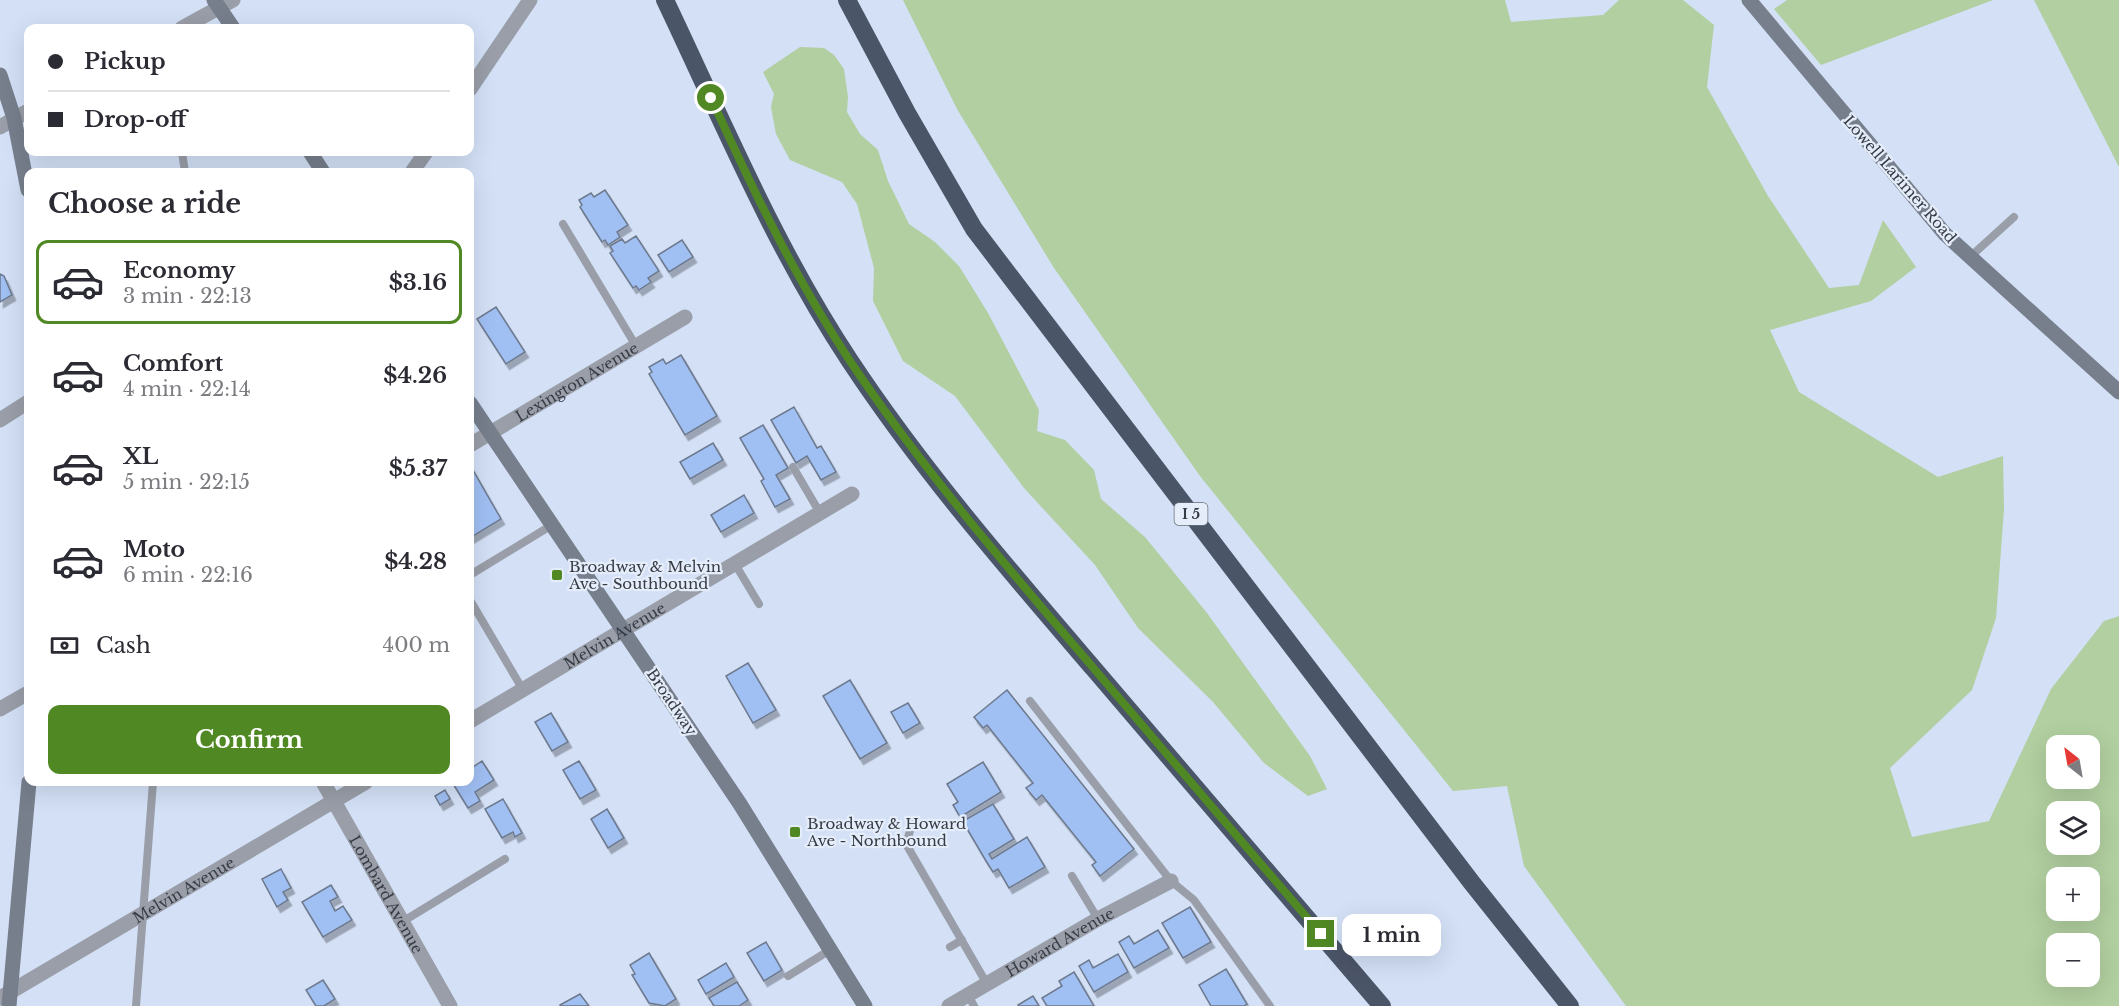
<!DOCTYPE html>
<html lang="en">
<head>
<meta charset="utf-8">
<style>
  body { margin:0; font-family:"Libre Baskerville",serif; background:#f7f7f7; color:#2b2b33; height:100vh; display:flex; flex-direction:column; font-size:22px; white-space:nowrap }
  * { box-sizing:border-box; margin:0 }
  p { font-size:20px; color:#7c7c81 }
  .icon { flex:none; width:33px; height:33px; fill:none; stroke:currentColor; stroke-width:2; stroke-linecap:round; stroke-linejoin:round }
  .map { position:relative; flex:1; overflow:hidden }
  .side { position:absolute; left:24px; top:168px; width:450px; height:618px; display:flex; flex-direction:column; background:#fff; border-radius:12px; box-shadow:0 6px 24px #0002 }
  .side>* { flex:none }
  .banner { position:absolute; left:24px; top:24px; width:450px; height:132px; border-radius:12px; box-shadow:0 6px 24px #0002; display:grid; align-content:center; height:132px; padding:0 24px; background:#fff }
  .needle { width:39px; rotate:329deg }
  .controls { position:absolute; left:2046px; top:735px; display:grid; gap:12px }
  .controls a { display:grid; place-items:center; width:54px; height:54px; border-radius:12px; background:#fff; box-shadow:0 6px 24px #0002; font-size:30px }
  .end { position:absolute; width:27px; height:27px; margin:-14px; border:8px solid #508824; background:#fff; box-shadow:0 0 0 3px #fff }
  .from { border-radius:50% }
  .bubble { position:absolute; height:42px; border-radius:12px; background:#fff; box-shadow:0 6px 24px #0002; font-size:20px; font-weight:700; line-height:42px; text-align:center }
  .banner b { display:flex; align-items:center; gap:21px; height:57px; font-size:22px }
  .banner b+b { border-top:2px solid #e1e1e2 }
  .banner i { width:15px; height:15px; background:#2b2b33 }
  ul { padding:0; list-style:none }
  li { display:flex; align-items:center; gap:18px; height:84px; margin:0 12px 9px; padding:0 12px; border:3px solid transparent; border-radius:12px }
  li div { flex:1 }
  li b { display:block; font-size:22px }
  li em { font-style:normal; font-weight:700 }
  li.on { border-color:#508824 }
  li>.icon { width:54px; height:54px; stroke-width:1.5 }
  h2 { padding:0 24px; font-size:27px; line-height:72px }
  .pay { display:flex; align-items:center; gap:15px; height:66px; padding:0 24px; font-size:22px }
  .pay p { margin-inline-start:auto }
  .cta { display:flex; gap:12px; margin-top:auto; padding:12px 24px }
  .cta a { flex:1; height:69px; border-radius:12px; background:#508824; color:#fff; font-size:24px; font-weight:700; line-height:69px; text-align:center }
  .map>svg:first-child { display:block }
  .green { fill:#b1cfa0; fill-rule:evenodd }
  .building { fill:#a0bff3; stroke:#6d798d; stroke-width:1.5; filter:url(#shadow) }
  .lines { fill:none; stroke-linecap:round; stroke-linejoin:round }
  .lane { stroke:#999ea8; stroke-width:8 }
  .street { stroke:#999ea8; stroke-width:15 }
  .secondary { stroke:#777f8d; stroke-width:15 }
  .highway { stroke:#4b5568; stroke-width:18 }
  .route { stroke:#508824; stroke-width:8 }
  .poi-dot { fill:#508824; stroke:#e5edfb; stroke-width:2 }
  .labels { text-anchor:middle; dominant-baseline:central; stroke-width:4.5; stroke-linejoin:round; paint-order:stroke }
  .shield { fill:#e5edfb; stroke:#6a707b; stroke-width:1.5 }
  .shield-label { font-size:14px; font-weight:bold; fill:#363b44 }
  .street-label { font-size:15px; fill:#363b44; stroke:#e5edfb }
  .poi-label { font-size:15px; fill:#363b44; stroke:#e5edfb; text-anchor:start }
</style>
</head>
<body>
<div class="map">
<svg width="2119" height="1006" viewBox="0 0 2119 1006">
  <defs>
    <filter id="shadow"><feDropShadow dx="3.5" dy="5.5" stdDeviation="0" flood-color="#0004"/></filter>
  </defs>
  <rect width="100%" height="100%" fill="#d3e0f6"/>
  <!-- green -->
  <g class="green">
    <path d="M903 0H1505L1511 22 1603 15 1619 0H1683L1714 25 1707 87 1768 196 1829 288 1859 285 1883 220 1916 267 1871 301 1770 330 1799 392 1938 477 2003 456 2004 509 1996 618 1972 690 1890 768 1912 837 1989 821 2051 689 2104 621 2119 616V1006H1626L1524 866 1507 786 1453 791 1200 476 1054 268 957 109ZM2056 746H2090V778H2056ZM2056 812H2090V844H2056ZM2056 878H2090V910H2056ZM2056 944H2090V976H2056Z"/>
    <polygon points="1787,0 1993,0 1821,65 1774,9"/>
    <polygon points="2034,0 2119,0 2119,167"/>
    <polygon points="800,47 824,48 834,55 844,69 848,97 847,112 860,134 878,150 888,181 909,224 935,242 959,266 988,313 1039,410 1037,431 1065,440 1094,470 1101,499 1145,537 1207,613 1310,756 1327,789 1308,796 1264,763 1213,702 1138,628 1095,565 1024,488 955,396 903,361 873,301 874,268 857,204 842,182 790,160 776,134 771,107 774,94 763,72"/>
  </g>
  <!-- building -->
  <g class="building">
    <polygon points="605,190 628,225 617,232 620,237 608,245 605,240 602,242 580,207 582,205 579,200 591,193 594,197"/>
    <polygon points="636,236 659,271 648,278 651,282 639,290 636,286 633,288 610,253 613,251 610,246 622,239 625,243"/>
    <polygon points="682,240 693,257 669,272 658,255"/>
    <polygon points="0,274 4,276 12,295 0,302"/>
    <polygon points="496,307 525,352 506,364 477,319"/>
    <polygon points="681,355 717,416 685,435 649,374 652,372 649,367 663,359 666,364"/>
    <polygon points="794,407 817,448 821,446 836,472 821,480 807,456 796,463 771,420"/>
    <polygon points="763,425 788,468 776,475 790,499 775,507 761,481 764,479 740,438"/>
    <polygon points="713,443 723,460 690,479 680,462"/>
    <polygon points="470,465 501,519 470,538"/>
    <polygon points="744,495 754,513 721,532 711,515"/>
    <polygon points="748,663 776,710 753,723 726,676"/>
    <polygon points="850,680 887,743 860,759 823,696"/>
    <polygon points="1007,690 1134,849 1100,876 1092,865 1096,862 1042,795 1036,800 1026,788 1033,783 987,725 983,728 974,717"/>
    <polygon points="908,703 920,723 903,733 891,712"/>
    <polygon points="551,713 568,742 552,751 535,722"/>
    <polygon points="482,761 494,780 475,792 480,801 468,808 452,782 470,782 470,769"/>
    <polygon points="579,761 596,790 580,799 563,770"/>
    <polygon points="983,762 1001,792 965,814 967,819 993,804 1014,839 989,854 992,859 1027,837 1045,867 1009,888 998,869 993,872 986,861 953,805 958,802 947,784"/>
    <polygon points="445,790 450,799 440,805 435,796"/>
    <polygon points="503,799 522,833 515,837 513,832 502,838 485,809"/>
    <polygon points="607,809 624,838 608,848 591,819"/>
    <polygon points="281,869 291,888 283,892 288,900 277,907 262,879"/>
    <polygon points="331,885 338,897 330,901 335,911 343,906 352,920 323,937 302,902"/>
    <polygon points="1190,907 1211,942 1183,958 1162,923"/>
    <polygon points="1158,930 1169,948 1134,968 1119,942 1129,936 1134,944"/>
    <polygon points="766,942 782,970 764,981 747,953"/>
    <polygon points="649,953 676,999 665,1006 649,1003 632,975 635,974 630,965"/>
    <polygon points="1118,954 1128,972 1094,992 1079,966 1089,960 1093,968"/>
    <polygon points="726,963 734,977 706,994 698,980"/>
    <polygon points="1226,969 1247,1004 1244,1006 1211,1006 1199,985"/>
    <polygon points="1074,972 1094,1006 1047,1006 1042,998 1062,986 1059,981"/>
    <polygon points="323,980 335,999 324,1006 316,1006 306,990"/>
    <polygon points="737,982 748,1000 739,1006 714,1006 709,998"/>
    <polygon points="580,994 589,1006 560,1006 560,1005"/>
    <polygon points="1033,996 1039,1006 1019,1006 1018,1005"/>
  </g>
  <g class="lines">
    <!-- lane -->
    <g class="lane">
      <polyline points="182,152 185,172"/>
      <polyline points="563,224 636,346"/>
      <polyline points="1970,257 2014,217"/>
      <polyline points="793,467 820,513"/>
      <polyline points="735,564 759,604"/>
      <polyline points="470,575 552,525"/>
      <polyline points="470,600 523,690"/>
      <polyline points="1030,701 1171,881 1194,900 1270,1006"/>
      <polyline points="913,821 906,844 987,984"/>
      <polyline points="1072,876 1098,919"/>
      <polyline points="402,922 505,859"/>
      <polyline points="950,947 962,940"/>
      <polyline points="788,976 830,950"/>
      <polyline points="968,995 974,1006"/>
      <polyline points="136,1006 153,782"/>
    </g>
    <!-- street -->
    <g class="street">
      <polyline points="182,28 233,0"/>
      <polyline points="470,89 530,0"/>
      <polyline points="0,127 28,111"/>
      <polyline points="412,172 426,152"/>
      <polyline points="0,420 28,402"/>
      <path id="s1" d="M470 445 685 317"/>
      <polyline points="0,709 28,693"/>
      <path id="s2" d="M470 721 852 494"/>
      <path id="s3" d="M323 782 450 1006"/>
      <path id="s4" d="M0 998 366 782"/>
      <path id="s5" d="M949 1006 1098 919 1171 881"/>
    </g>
    <!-- secondary -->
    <g class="secondary">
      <polyline points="214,0 233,28"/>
      <polyline points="1749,0 1945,234 2119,392"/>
      <polyline points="0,75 14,118 28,190"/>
      <polyline points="310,152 323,172"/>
      <polyline points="470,403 740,804 865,1006"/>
      <polyline points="9,1006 29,782"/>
    </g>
    <!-- highway -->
    <g class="highway">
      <path d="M665 0C723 122 775 248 850 361 922 470 1009 570 1094 669 1190 781 1286 894 1382 1006"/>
      <polyline points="847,0 907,113 974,229 1472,883 1570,1006"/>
    </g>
  </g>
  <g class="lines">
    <!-- route -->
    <path class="route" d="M711 98C752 188 795 278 850 361 921 467 1006 566 1090 664 1167 754 1243 844 1321 934"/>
  </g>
  <!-- markers -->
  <g class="poi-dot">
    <rect x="551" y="569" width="12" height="12" rx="3"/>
    <rect x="789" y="826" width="12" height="12" rx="3"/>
  </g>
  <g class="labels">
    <!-- shield labels -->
    <rect class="shield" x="1174.5" y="503" width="33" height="22" rx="4.5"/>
    <g class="shield-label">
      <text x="1191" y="514">I 5</text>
    </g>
    <!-- street labels -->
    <g class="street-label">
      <text transform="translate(1900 179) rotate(49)">Lowell Larimer Road</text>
      <text stroke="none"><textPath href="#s1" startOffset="124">Lexington Avenue</textPath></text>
      <text stroke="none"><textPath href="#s2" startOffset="168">Melvin Avenue</textPath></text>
      <text transform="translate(672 702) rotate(56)">Broadway</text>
      <text stroke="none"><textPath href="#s4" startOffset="213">Melvin Avenue</textPath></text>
      <text stroke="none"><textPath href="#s3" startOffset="129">Lombard Avenue</textPath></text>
      <text stroke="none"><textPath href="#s5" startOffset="128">Howard Avenue</textPath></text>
    </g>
    <!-- poi labels -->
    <g class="poi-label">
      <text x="569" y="566">Broadway &amp; Melvin<tspan x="569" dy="17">Ave - Southbound</tspan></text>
      <text x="807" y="823">Broadway &amp; Howard<tspan x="807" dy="17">Ave - Northbound</tspan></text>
    </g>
  </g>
</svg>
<div class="controls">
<a><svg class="needle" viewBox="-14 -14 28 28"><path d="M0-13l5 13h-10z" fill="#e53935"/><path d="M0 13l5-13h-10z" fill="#7c7c81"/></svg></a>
<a><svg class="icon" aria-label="layers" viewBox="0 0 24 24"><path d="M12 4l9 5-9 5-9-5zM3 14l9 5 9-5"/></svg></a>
<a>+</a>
<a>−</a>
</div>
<i class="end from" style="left:711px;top:98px"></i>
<i class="end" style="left:1321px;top:934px"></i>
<div class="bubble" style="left:1342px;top:914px;width:99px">1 min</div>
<div class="banner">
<b><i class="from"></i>Pickup</b>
<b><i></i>Drop-off</b>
</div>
<section class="side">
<h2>Choose a ride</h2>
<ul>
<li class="on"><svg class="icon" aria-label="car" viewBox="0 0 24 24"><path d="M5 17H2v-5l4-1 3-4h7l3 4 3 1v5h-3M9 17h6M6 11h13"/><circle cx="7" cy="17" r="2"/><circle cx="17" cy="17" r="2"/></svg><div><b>Economy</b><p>3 min · 22:13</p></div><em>$3.16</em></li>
<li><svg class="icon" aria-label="car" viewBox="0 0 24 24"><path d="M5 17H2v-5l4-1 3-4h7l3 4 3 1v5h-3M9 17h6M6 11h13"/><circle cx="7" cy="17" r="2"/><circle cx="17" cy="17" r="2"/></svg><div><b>Comfort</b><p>4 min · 22:14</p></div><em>$4.26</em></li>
<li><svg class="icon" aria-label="car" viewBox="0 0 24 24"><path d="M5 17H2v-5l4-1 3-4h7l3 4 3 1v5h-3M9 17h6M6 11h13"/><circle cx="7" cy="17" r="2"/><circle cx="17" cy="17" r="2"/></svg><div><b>XL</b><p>5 min · 22:15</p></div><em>$5.37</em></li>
<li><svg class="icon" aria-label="car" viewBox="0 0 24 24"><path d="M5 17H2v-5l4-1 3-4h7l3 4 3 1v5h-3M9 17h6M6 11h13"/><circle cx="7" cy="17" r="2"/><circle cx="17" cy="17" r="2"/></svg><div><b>Moto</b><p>6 min · 22:16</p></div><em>$4.28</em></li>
</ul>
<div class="pay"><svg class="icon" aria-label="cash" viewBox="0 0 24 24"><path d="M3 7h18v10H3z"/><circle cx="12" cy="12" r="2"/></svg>Cash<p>400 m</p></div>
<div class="cta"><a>Confirm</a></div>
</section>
</div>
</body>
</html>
